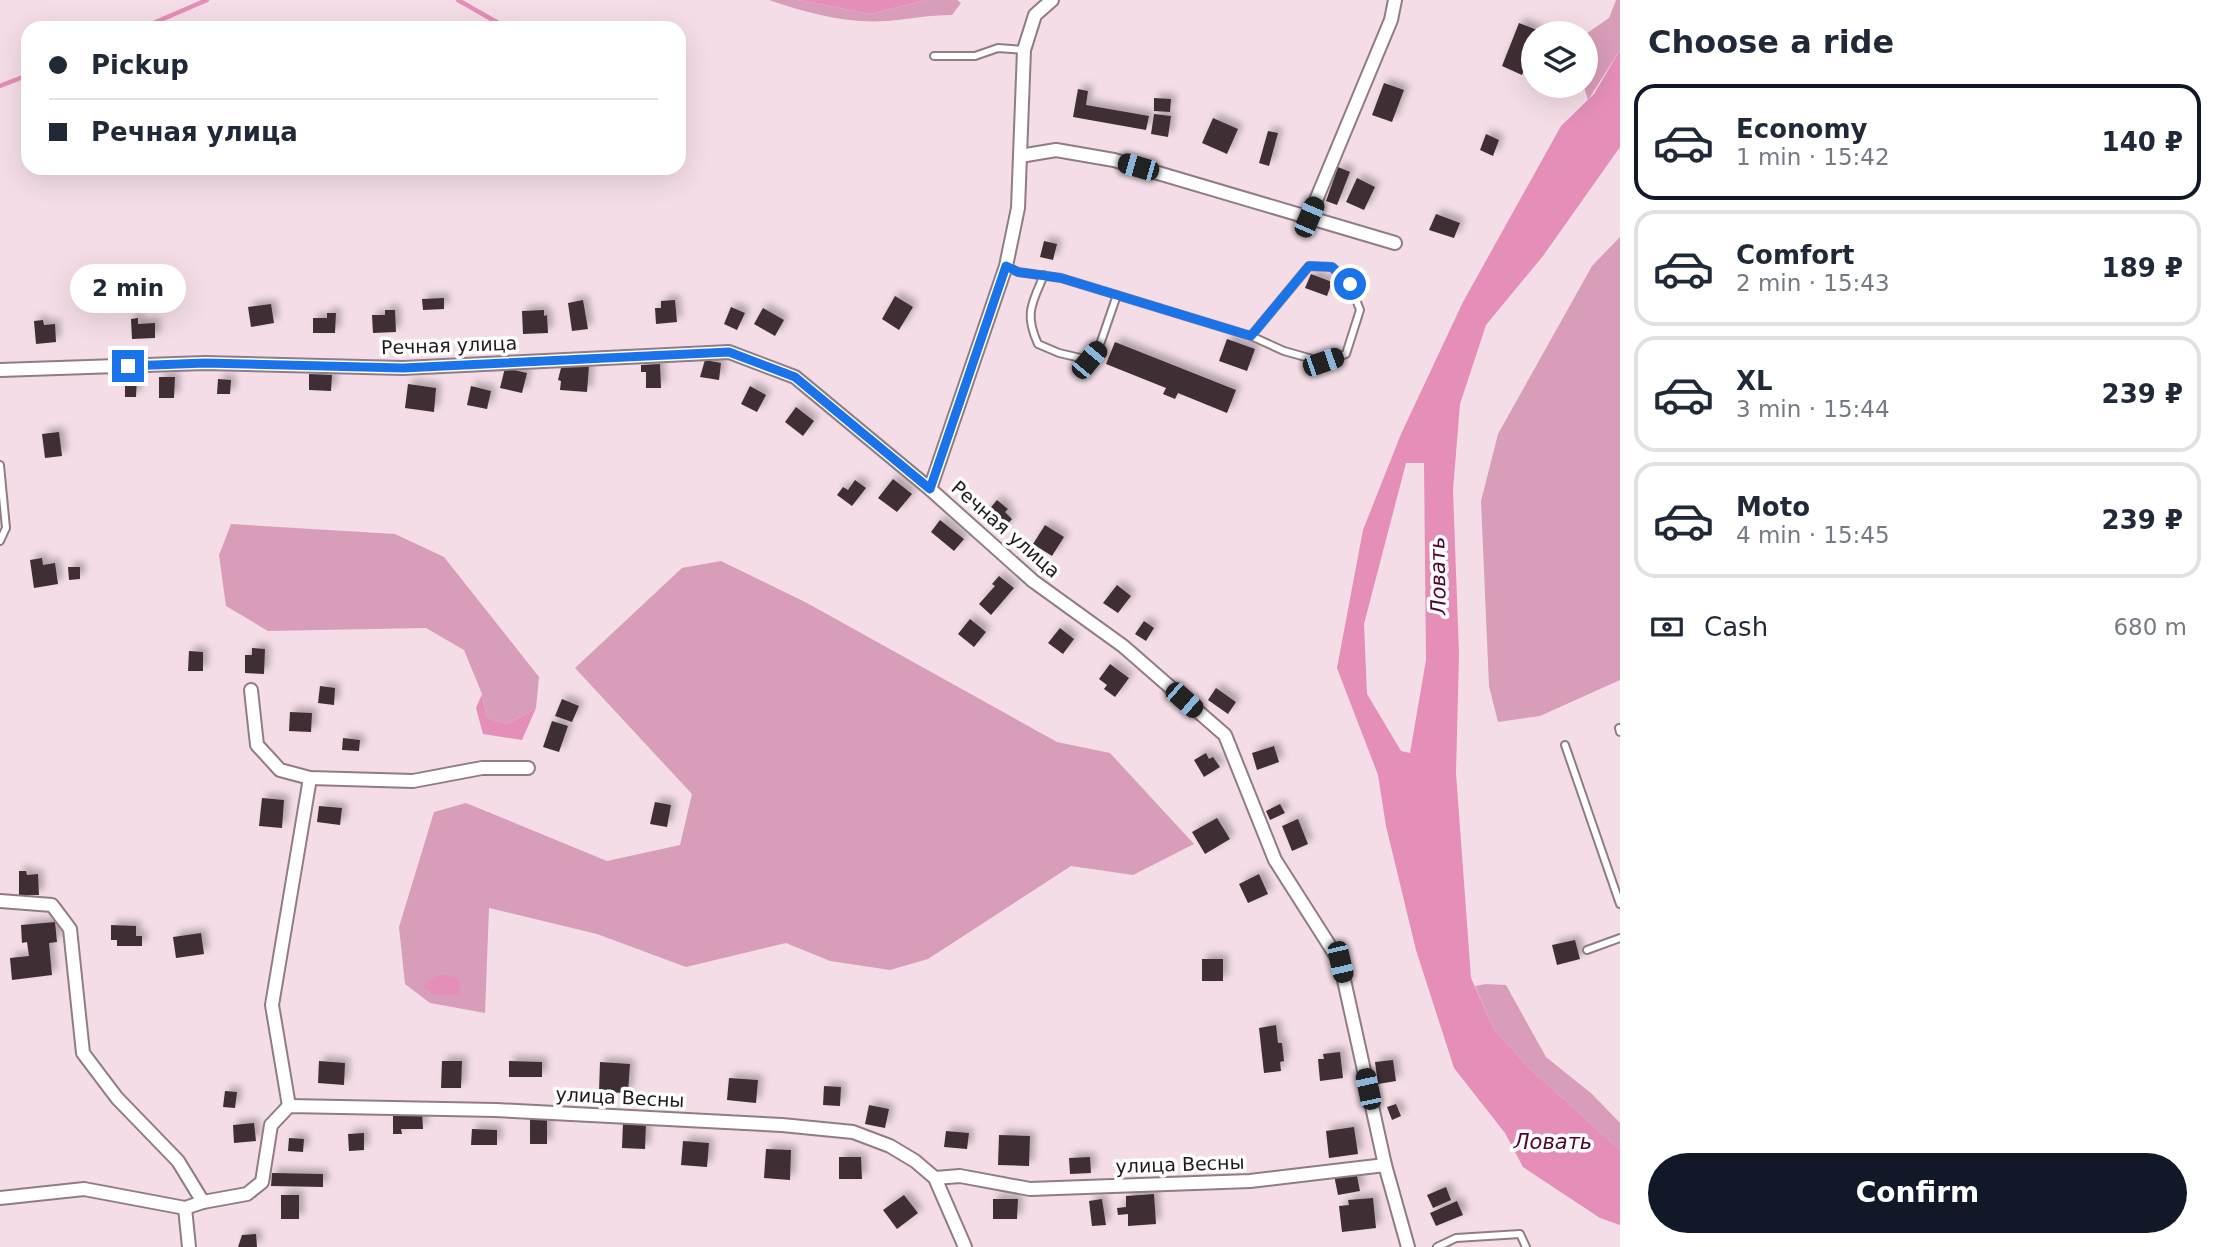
<!DOCTYPE html>
<html lang="en">
<head>
<meta charset="utf-8">
<style>
  body { margin:0; font-family:"DejaVu Sans",sans-serif; background:#f2f2f3; color:#1f2937; height:100vh; display:flex; flex-direction:column; font-size:26px; white-space:nowrap }
  * { box-sizing:border-box; margin:0 }
  p { font-size:23px; color:#747a83 }
  .icon { flex:none; width:38px; height:38px; fill:none; stroke:currentColor; stroke-width:2; stroke-linecap:round; stroke-linejoin:round }
  .map { position:relative; flex:1; overflow:hidden }
  .sheet { display:flex; flex-direction:column; background:#fff; width:595px }
  .sheet>* { flex:none }
  .top-card { position:absolute; left:21px; top:21px; width:665px; height:154px; border-radius:21px; box-shadow:0 7px 28px #0002; display:grid; align-content:center; height:154px; padding:0 28px; background:#fff }
  .buttons { position:absolute; left:1521px; top:21px; display:grid; gap:14px }
  .buttons a { display:grid; place-items:center; width:77px; height:77px; border-radius:50%; background:#fff; box-shadow:0 7px 28px #0002; font-size:35px }
  .end { position:absolute; width:32px; height:32px; margin:-16px; border:9px solid #1a73e8; background:#fff; box-shadow:0 0 0 4px #fff }
  .from { border-radius:50% }
  .bubble { position:absolute; height:49px; border-radius:24px; background:#fff; box-shadow:0 7px 28px #0002; font-size:23px; font-weight:700; line-height:49px; text-align:center }
  .car { position:absolute; width:21px; height:42px; margin:-21px -10px; border-radius:9px; box-shadow:0 0 5px 2px #0007; background:linear-gradient(#222 24%,#8ab4d8 0 40%,#222 0 76%,#8ab4d8 0 86%,#222 0) }
  .top-card b { display:flex; align-items:center; gap:24px; height:66px; font-size:26px }
  .top-card b+b { border-top:2px solid #e0e1e3 }
  .top-card i { width:18px; height:18px; background:#1f2937 }
  ul { padding:0; list-style:none }
  li { display:flex; align-items:center; gap:21px; height:116px; margin:0 14px 10px; padding:0 14px; border:4px solid #e0e1e3; border-radius:21px }
  li div { flex:1 }
  li b { display:block; font-size:26px }
  li em { font-style:normal; font-weight:700 }
  li.on { border-color:#111827 }
  li>.icon { width:63px; height:63px; stroke-width:1.5 }
  h2 { padding:0 28px; font-size:32px; line-height:84px }
  .pay { display:flex; align-items:center; gap:18px; height:77px; padding:0 28px; font-size:26px }
  .pay p { margin-inline-start:auto }
  .action { display:flex; gap:14px; margin-top:auto; padding:14px 28px }
  .action a { flex:1; height:80px; border-radius:42px; background:#111827; color:#fff; font-size:28px; font-weight:700; line-height:80px; text-align:center }
  main { display:flex; flex:1; min-height:0 }
  .map>svg:first-child { display:block }
  .green { fill:#d89db9 }
  .water { fill:#e48eb8; fill-rule:evenodd }
  .lines { fill:none; stroke-linecap:round; stroke-linejoin:round }
  .stream { stroke:#e48eb8; stroke-width:4.5 }
  .building { fill:#3f2e36; filter:url(#shadow) }
  .service-casing { stroke:#907c85; stroke-width:10 }
  .minor-casing { stroke:#907c85; stroke-width:16 }
  .service { stroke:#fff; stroke-width:6 }
  .minor { stroke:#fff; stroke-width:12 }
  .route { stroke:#1a73e8; stroke-width:9 }
  .labels { text-anchor:middle; dominant-baseline:central; stroke-width:7; stroke-linejoin:round; paint-order:stroke }
  .street-label { font-size:19px; fill:#20181b; stroke:#fff }
  .water-label { font-size:21px; font-style:italic; fill:#500333; stroke:#fff }
</style>
</head>
<body>
<main>
<div class="map">
<svg width="1620" height="1247" viewBox="0 0 1620 1247">
  <defs>
    <filter id="shadow"><feDropShadow dx="5" dy="-5" stdDeviation="3.5" flood-color="#0004"/></filter>
  </defs>
  <rect width="100%" height="100%" fill="#f4dde7"/>
  <!-- green -->
  <g class="green">
    <path d="M769 0H798L870 14 926 0H957L961 3 952 15C929 15 910 19 887 21 847 24 807 13 769 0Z"/>
    <polygon points="1616,0 1620,0 1620,50 1588,100 1584,87 1591,56 1586,51 1586,34 1609,18"/>
    <polygon points="1620,237 1620,680 1540,716 1498,722 1489,686 1481,501 1498,434 1592,266"/>
    <polygon points="231,524 395,534 444,557 539,677 536,708 507,724 487,718 482,694 464,650 426,628 268,631 226,606 219,555"/>
    <polygon points="721,561 807,603 1057,742 1110,753 1194,844 1133,875 1071,866 928,959 890,970 830,961 786,943 686,967 597,934 489,908 485,1013 430,1003 405,984 399,927 434,812 466,803 607,861 680,845 692,794 575,668 682,568"/>
    <polygon points="1486,984 1506,985 1546,1057 1592,1094 1620,1123 1620,1150 1529,1068 1494,1029 1475,986"/>
  </g>
  <!-- water -->
  <g class="water">
    <polygon points="798,0 926,0 870,14"/>
    <path d="M1620 50V147L1543 256 1486 325 1460 404 1453 490 1459 654 1456 773 1471 978 1494 1029 1529 1068 1620 1150V1225L1600 1218 1523 1167 1505 1133 1454 1068 1416 950 1386 826 1378 775 1337 668 1363 530 1401 434 1463 302 1561 126 1594 94ZM1406 463H1424L1426 660 1410 753 1401 751 1367 694 1364 624Z"/>
    <polygon points="482,694 487,718 507,724 536,708 522,740 483,734 476,708"/>
    <polygon points="441,974 459,979 460,995 435,995 422,986"/>
  </g>
  <g class="lines">
    <!-- stream -->
    <g class="stream">
      <polyline points="458,0 507,28"/>
      <polyline points="142,28 207,0"/>
      <polyline points="0,86 28,75"/>
    </g>
  </g>
  <!-- building -->
  <g class="building">
    <polygon points="1519,23 1545,33 1533,33 1533,65 1527,63 1522,75 1502,66"/>
    <polygon points="1384,83 1404,90 1392,122 1372,115"/>
    <polygon points="1078,89 1088,91 1086,105 1149,116 1146,130 1073,117"/>
    <polygon points="1154,98 1171,99 1170,112 1154,111"/>
    <polygon points="1154,114 1171,116 1168,137 1151,134"/>
    <polygon points="1213,118 1238,129 1227,154 1202,143"/>
    <polygon points="1268,131 1278,133 1269,166 1259,163"/>
    <polygon points="1486,134 1499,140 1493,156 1480,150"/>
    <polygon points="1338,167 1350,172 1337,205 1326,201"/>
    <polygon points="1357,178 1375,187 1364,210 1346,202"/>
    <polygon points="1436,214 1460,223 1454,238 1429,230"/>
    <polygon points="1044,241 1057,244 1053,260 1040,257"/>
    <polygon points="1311,274 1332,282 1327,296 1305,288"/>
    <polygon points="895,296 913,307 899,330 882,319"/>
    <polygon points="444,298 444,309 423,310 422,299"/>
    <polygon points="583,300 588,329 572,331 568,303"/>
    <polygon points="675,300 677,322 656,324 655,308 661,308 661,301"/>
    <polygon points="271,304 274,323 251,327 248,307"/>
    <polygon points="731,307 745,313 737,330 724,324"/>
    <polygon points="763,308 784,320 775,336 754,324"/>
    <polygon points="385,310 395,310 396,332 373,333 372,315 385,315"/>
    <polygon points="544,310 544,316 547,315 548,333 523,334 522,311"/>
    <polygon points="327,313 336,313 335,333 313,333 313,318 327,318"/>
    <polygon points="138,318 138,324 155,323 155,338 132,339 131,319"/>
    <polygon points="43,320 44,325 55,324 56,342 36,344 34,321"/>
    <polygon points="1227,339 1255,349 1247,371 1219,361"/>
    <polygon points="1115,342 1236,390 1227,413 1178,393 1175,399 1163,394 1166,388 1106,364"/>
    <polygon points="705,360 721,363 719,380 700,377"/>
    <polygon points="562,364 589,366 587,392 560,390 561,381 558,380"/>
    <polygon points="660,364 661,388 646,388 646,372 641,372 641,365"/>
    <polygon points="505,368 527,373 522,393 500,388"/>
    <polygon points="309,374 332,375 331,391 309,390"/>
    <polygon points="125,377 137,377 136,397 125,397"/>
    <polygon points="159,377 175,377 174,398 159,398"/>
    <polygon points="218,379 231,380 230,394 217,394"/>
    <polygon points="408,384 436,388 434,412 405,408"/>
    <polygon points="471,386 491,391 487,409 467,405"/>
    <polygon points="750,386 766,395 757,412 741,404"/>
    <polygon points="796,407 814,421 803,436 785,422"/>
    <polygon points="59,432 62,456 45,458 42,434"/>
    <polygon points="893,479 912,494 897,512 878,498"/>
    <polygon points="855,480 866,488 852,506 837,495 843,487 848,490"/>
    <polygon points="997,500 1008,509 1005,512 1012,519 1000,533 982,518"/>
    <polygon points="940,520 964,539 954,551 931,532"/>
    <polygon points="1045,525 1064,537 1052,556 1033,544"/>
    <polygon points="42,558 43,565 55,563 58,584 34,588 30,560"/>
    <polygon points="68,567 80,567 80,579 69,580"/>
    <polygon points="999,576 1014,588 991,615 979,604 995,586 992,584"/>
    <polygon points="1117,585 1131,596 1118,613 1103,603"/>
    <polygon points="970,619 986,632 974,647 958,634"/>
    <polygon points="1144,621 1154,628 1146,641 1135,634"/>
    <polygon points="1060,628 1074,639 1063,654 1048,643"/>
    <polygon points="252,648 265,649 264,674 245,673 245,655 252,655"/>
    <polygon points="189,651 203,652 203,671 188,671"/>
    <polygon points="1110,664 1129,678 1115,697 1104,689 1107,685 1099,679"/>
    <polygon points="320,686 335,688 334,705 318,703"/>
    <polygon points="1216,688 1236,702 1228,714 1208,700"/>
    <polygon points="562,699 579,706 572,722 555,716"/>
    <polygon points="290,712 312,713 311,732 289,731"/>
    <polygon points="552,721 568,726 559,752 543,747"/>
    <polygon points="343,738 360,740 359,751 342,750"/>
    <polygon points="1274,746 1279,762 1257,770 1252,753"/>
    <polygon points="1206,753 1209,759 1213,757 1220,767 1204,777 1194,760"/>
    <polygon points="262,798 284,800 282,828 259,826"/>
    <polygon points="655,802 671,805 667,827 650,824"/>
    <polygon points="1280,804 1285,813 1270,820 1266,811"/>
    <polygon points="319,806 342,808 340,825 317,822"/>
    <polygon points="1217,818 1230,839 1205,854 1192,832"/>
    <polygon points="1298,819 1308,844 1292,851 1282,826"/>
    <polygon points="19,871 26,871 27,875 38,874 39,895 19,895"/>
    <polygon points="1259,874 1268,894 1248,903 1239,884"/>
    <polygon points="55,922 57,942 49,943 52,975 12,980 10,958 29,956 27,942 22,943 21,925"/>
    <polygon points="111,925 136,926 136,936 142,936 142,946 117,946 117,940 111,940"/>
    <polygon points="201,933 204,954 176,958 173,937"/>
    <polygon points="1575,940 1580,959 1557,965 1552,945"/>
    <rect x="1202" y="959" width="21" height="22"/>
    <polygon points="1276,1025 1278,1043 1282,1043 1284,1061 1280,1062 1281,1071 1264,1073 1259,1028"/>
    <polygon points="1340,1052 1343,1078 1320,1081 1318,1059 1324,1059 1323,1054"/>
    <polygon points="1393,1060 1396,1081 1378,1084 1375,1062"/>
    <polygon points="319,1061 345,1063 344,1085 318,1083"/>
    <polygon points="442,1061 462,1061 461,1088 441,1088"/>
    <polygon points="509,1061 542,1062 542,1077 509,1077"/>
    <polygon points="600,1062 630,1064 628,1093 599,1092"/>
    <polygon points="729,1078 758,1080 756,1103 727,1100"/>
    <polygon points="824,1086 841,1087 840,1106 823,1105"/>
    <polygon points="225,1091 237,1092 235,1108 223,1107"/>
    <polygon points="1396,1104 1401,1116 1392,1120 1387,1107"/>
    <polygon points="869,1105 889,1109 885,1128 865,1124"/>
    <polygon points="422,1113 423,1129 401,1129 402,1134 393,1134 393,1114"/>
    <rect x="530" y="1117" width="17" height="27"/>
    <polygon points="623,1122 646,1123 645,1149 622,1148"/>
    <polygon points="254,1123 256,1141 234,1143 233,1125"/>
    <polygon points="1354,1127 1358,1154 1329,1158 1326,1131"/>
    <polygon points="472,1129 497,1130 497,1145 471,1145"/>
    <polygon points="946,1131 969,1133 967,1149 944,1147"/>
    <polygon points="364,1133 364,1150 349,1151 348,1134"/>
    <polygon points="999,1135 1030,1136 1029,1166 998,1165"/>
    <polygon points="289,1138 304,1139 303,1152 288,1151"/>
    <polygon points="683,1141 709,1143 707,1167 681,1165"/>
    <polygon points="766,1149 791,1150 790,1180 764,1178"/>
    <polygon points="839,1157 861,1157 862,1179 839,1179"/>
    <polygon points="1090,1157 1091,1173 1070,1174 1069,1158"/>
    <polygon points="1356,1171 1360,1191 1338,1195 1334,1175"/>
    <polygon points="272,1173 323,1174 323,1187 271,1186"/>
    <polygon points="1446,1187 1451,1200 1433,1208 1427,1195"/>
    <polygon points="1154,1194 1156,1224 1128,1226 1128,1214 1118,1215 1117,1208 1126,1207 1126,1196"/>
    <rect x="281" y="1195" width="18" height="24"/>
    <polygon points="904,1195 918,1213 897,1229 883,1210"/>
    <polygon points="1373,1198 1376,1228 1342,1232 1339,1206 1349,1205 1348,1200"/>
    <polygon points="993,1199 1018,1199 1017,1219 993,1219"/>
    <polygon points="1102,1199 1106,1225 1092,1226 1089,1201"/>
    <polygon points="1457,1201 1463,1215 1436,1226 1430,1213"/>
    <polygon points="256,1234 257,1247 238,1247 242,1235"/>
  </g>
  <g class="lines">
    <!-- service casing -->
    <g class="service-casing">
      <g id="service">
        <polyline points="934,56 975,56 998,48 1024,50"/>
        <polyline points="1006,266 1018,272 1061,278 1251,336 1284,351 1323,362 1346,354 1360,310 1350,284 1332,267 1309,266 1251,336"/>
        <path d="M1044 275C1032 303 1024 314 1038 344L1059 353 1089 360 1098 350 1117 295"/>
        <polyline points="0,465 6,528 0,541"/>
        <polyline points="1619,728 1620,732"/>
        <polyline points="1565,745 1620,904"/>
        <polyline points="1587,950 1620,938"/>
        <polyline points="1437,1247 1456,1238 1520,1234 1526,1247"/>
      </g>
    </g>
    <!-- minor casing -->
    <g class="minor-casing">
      <g id="minor">
        <polyline points="1020,156 1056,150 1114,160 1395,243"/>
        <polyline points="1309,217 1391,20 1395,0"/>
        <polyline points="0,370 205,363 403,368 729,352 795,377 930,489 1033,581 1123,646 1225,735 1275,860 1340,962 1385,1165 1408,1247"/>
        <polyline points="930,489 1006,266 1018,208 1024,50 1035,15 1052,0"/>
        <polyline points="251,690 257,745 280,770 310,778 413,781 482,768 528,768"/>
        <polyline points="0,901 52,905 70,929 83,1053 117,1098 178,1161 203,1202"/>
        <polyline points="289,1106 272,1005 310,778"/>
        <polyline points="935,1178 960,1176 1030,1189 1250,1181 1385,1165"/>
        <polyline points="0,1198 84,1189 185,1208 203,1202 247,1194 262,1182 271,1125 289,1106 496,1110 782,1125 853,1132 890,1146 915,1161 935,1178 965,1247"/>
        <polyline points="185,1208 189,1247"/>
      </g>
    </g>
    <!-- service -->
    <use href="#service" class="service"/>
    <!-- minor -->
    <use href="#minor" class="minor"/>
  </g>
  <g class="lines">
    <!-- route -->
    <polyline class="route" points="128,366 205,363 403,368 729,352 795,377 930,489 1006,266 1018,272 1061,278 1251,336 1309,266 1332,267 1350,284"/>
  </g>
  <g class="labels">
    <!-- street labels -->
    <g class="street-label">
      <text transform="translate(449 345) rotate(-2)">Речная улица</text>
      <text transform="translate(1006 529) rotate(41)">Речная улица</text>
      <text transform="translate(620 1097) rotate(3)">улица Весны</text>
      <text transform="translate(1180 1164) rotate(-2)">улица Весны</text>
    </g>
    <!-- water labels -->
    <g class="water-label">
      <text transform="translate(1438 576) rotate(-91)">Ловать</text>
      <text x="1553" y="1142">Ловать</text>
    </g>
  </g>
</svg>
<div class="buttons">
<a><svg class="icon" aria-label="layers" viewBox="0 0 24 24"><path d="M12 4l9 5-9 5-9-5zM3 14l9 5 9-5"/></svg></a>
</div>
<i class="end from" style="left:1350px;top:284px"></i>
<i class="end" style="left:128px;top:366px"></i>
<div class="bubble" style="left:70px;top:264px;width:116px">2 min</div>
<i class="car" style="left:1138px;top:167px;rotate:286deg"></i>
<i class="car" style="left:1309px;top:217px;rotate:23deg"></i>
<i class="car" style="left:1089px;top:360px;rotate:40deg"></i>
<i class="car" style="left:1323px;top:362px;rotate:71deg"></i>
<i class="car" style="left:1184px;top:700px;rotate:131deg"></i>
<i class="car" style="left:1340px;top:962px;rotate:167deg"></i>
<i class="car" style="left:1368px;top:1089px;rotate:348deg"></i>
<div class="top-card">
<b><i class="from"></i>Pickup</b>
<b><i></i>Речная улица</b>
</div>
</div>
<section class="sheet">
<h2>Choose a ride</h2>
<ul>
<li class="on"><svg class="icon" aria-label="car" viewBox="0 0 24 24"><path d="M5 17H2v-5l4-1 3-4h7l3 4 3 1v5h-3M9 17h6M6 11h13"/><circle cx="7" cy="17" r="2"/><circle cx="17" cy="17" r="2"/></svg><div><b>Economy</b><p>1 min · 15:42</p></div><em>140 ₽</em></li>
<li><svg class="icon" aria-label="car" viewBox="0 0 24 24"><path d="M5 17H2v-5l4-1 3-4h7l3 4 3 1v5h-3M9 17h6M6 11h13"/><circle cx="7" cy="17" r="2"/><circle cx="17" cy="17" r="2"/></svg><div><b>Comfort</b><p>2 min · 15:43</p></div><em>189 ₽</em></li>
<li><svg class="icon" aria-label="car" viewBox="0 0 24 24"><path d="M5 17H2v-5l4-1 3-4h7l3 4 3 1v5h-3M9 17h6M6 11h13"/><circle cx="7" cy="17" r="2"/><circle cx="17" cy="17" r="2"/></svg><div><b>XL</b><p>3 min · 15:44</p></div><em>239 ₽</em></li>
<li><svg class="icon" aria-label="car" viewBox="0 0 24 24"><path d="M5 17H2v-5l4-1 3-4h7l3 4 3 1v5h-3M9 17h6M6 11h13"/><circle cx="7" cy="17" r="2"/><circle cx="17" cy="17" r="2"/></svg><div><b>Moto</b><p>4 min · 15:45</p></div><em>239 ₽</em></li>
</ul>
<div class="pay"><svg class="icon" aria-label="cash" viewBox="0 0 24 24"><path d="M3 7h18v10H3z"/><circle cx="12" cy="12" r="2"/></svg>Cash<p>680 m</p></div>
<div class="action"><a>Confirm</a></div>
</section>
</main>
</body>
</html>
